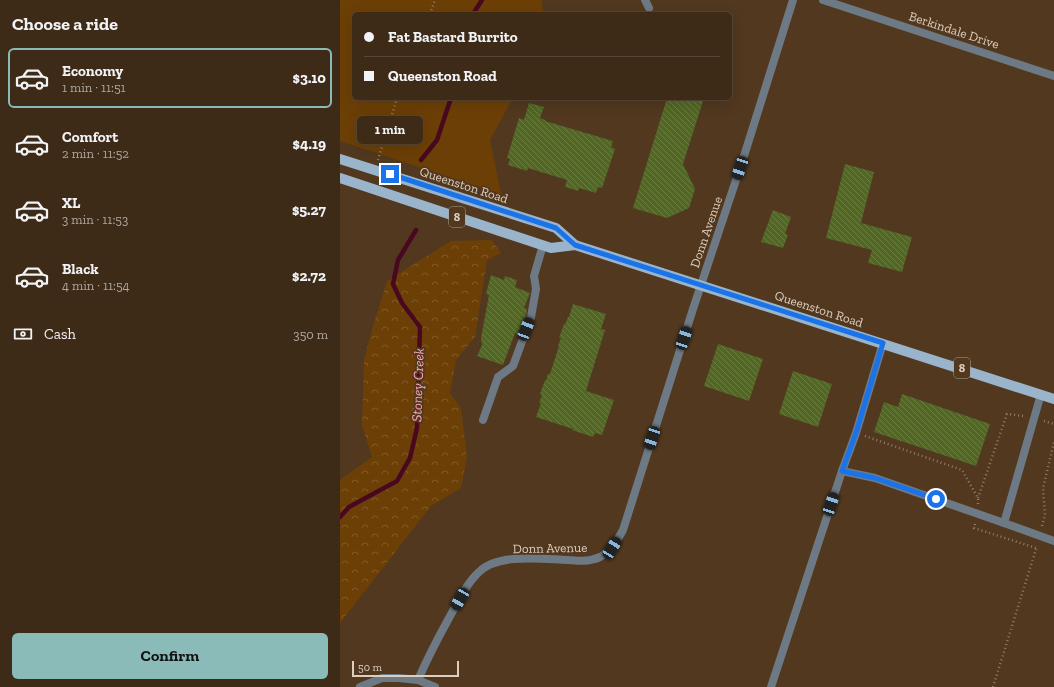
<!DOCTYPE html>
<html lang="en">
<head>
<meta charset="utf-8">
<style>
  body { margin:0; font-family:"Zilla Slab",serif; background:#443220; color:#f1f3f6; height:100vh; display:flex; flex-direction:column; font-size:15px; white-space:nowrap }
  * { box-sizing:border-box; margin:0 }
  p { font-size:13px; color:#ada7a1 }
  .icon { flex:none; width:22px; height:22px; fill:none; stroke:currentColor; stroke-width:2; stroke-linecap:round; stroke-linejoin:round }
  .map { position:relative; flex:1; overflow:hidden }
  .details { display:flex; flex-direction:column; background:#3d2a17; width:340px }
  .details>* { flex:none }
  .banner { position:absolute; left:12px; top:12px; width:380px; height:88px; border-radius:6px; box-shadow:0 4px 16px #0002,0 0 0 1px #564636; display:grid; align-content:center; height:88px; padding:0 12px; background:#3d2a17 }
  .scale { position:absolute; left:12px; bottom:10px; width:107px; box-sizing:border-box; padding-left:4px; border:2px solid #decec0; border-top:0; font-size:11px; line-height:14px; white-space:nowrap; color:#decec0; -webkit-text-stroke:3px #51381f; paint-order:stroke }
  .end { position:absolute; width:18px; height:18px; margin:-9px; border:5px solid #1a73e8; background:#fff; box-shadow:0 0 0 2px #fff }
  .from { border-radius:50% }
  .bubble { position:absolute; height:28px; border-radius:6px; background:#3d2a17; box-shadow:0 4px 16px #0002,0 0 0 1px #564636; font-size:13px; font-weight:700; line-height:28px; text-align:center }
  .car { position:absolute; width:12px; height:24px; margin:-12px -6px; border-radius:5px; box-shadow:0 0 3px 1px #0007; background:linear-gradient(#222 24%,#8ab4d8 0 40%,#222 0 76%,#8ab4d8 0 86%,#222 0) }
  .banner b { display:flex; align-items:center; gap:14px; height:38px; font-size:15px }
  .banner b+b { border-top:1px solid #564636 }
  .banner i { width:10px; height:10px; background:#f1f3f6 }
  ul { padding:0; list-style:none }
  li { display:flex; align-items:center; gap:12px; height:60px; margin:0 8px 6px; padding:0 4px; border:2px solid transparent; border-radius:6px }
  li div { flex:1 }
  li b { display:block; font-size:15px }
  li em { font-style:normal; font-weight:700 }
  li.selected { border-color:#8bbbb9 }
  li>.icon { width:36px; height:36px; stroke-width:1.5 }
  h2 { padding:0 12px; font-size:18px; line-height:48px }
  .pay { display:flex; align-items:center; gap:10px; height:44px; padding:0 12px; font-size:15px }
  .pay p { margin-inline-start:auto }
  .primary-button { display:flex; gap:8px; margin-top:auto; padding:8px 12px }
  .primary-button a { flex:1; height:46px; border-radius:6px; background:#8bbbb9; color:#111; font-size:16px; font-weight:700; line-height:46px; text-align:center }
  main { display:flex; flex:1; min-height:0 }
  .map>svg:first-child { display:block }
  .forest { fill:url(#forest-crowns) }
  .green { fill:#6c3f06 }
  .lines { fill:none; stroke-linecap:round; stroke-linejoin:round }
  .stream { stroke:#4a0820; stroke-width:4.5 }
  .building { fill:url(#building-back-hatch) }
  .path { stroke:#927d6a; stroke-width:2.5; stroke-dasharray:1 3; stroke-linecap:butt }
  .lane { stroke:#6d7a85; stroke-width:8 }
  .street { stroke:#6d7a85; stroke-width:8 }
  .primary { stroke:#9ab4cc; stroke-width:10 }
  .route { stroke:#1a73e8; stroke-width:5 }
  .labels { text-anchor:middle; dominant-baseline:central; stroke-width:3.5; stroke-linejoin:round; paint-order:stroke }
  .shield { fill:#51381f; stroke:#b4a190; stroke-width:1 }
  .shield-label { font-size:12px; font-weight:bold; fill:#decec0 }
  .street-label { font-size:13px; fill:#decec0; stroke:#51381f }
  .water-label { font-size:14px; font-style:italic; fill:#fca8bb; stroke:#51381f }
</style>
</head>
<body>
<main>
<section class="details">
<h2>Choose a ride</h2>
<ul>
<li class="selected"><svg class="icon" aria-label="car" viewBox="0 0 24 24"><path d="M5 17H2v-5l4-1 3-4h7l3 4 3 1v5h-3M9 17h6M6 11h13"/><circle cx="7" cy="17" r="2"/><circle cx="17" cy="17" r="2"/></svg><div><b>Economy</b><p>1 min · 11:51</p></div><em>$3.10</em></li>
<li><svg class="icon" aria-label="car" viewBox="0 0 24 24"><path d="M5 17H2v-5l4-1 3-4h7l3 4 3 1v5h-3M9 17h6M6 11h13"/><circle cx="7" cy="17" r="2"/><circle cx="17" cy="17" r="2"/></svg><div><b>Comfort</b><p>2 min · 11:52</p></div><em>$4.19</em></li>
<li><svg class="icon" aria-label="car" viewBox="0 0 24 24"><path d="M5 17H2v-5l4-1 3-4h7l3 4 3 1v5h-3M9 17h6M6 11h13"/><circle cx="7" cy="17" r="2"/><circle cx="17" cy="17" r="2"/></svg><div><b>XL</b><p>3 min · 11:53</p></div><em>$5.27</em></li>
<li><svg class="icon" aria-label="car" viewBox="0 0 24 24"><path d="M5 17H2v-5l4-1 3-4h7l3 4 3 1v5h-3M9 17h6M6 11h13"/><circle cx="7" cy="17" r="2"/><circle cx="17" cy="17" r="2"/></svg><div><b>Black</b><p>4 min · 11:54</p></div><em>$2.72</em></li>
</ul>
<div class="pay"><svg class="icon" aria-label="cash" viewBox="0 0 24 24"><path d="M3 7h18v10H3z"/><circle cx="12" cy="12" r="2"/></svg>Cash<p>350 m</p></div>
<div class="primary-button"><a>Confirm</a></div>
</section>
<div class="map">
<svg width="714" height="687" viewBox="0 0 714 687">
  <defs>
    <pattern id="forest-crowns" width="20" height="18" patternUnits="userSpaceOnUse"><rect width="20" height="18" fill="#6c3f06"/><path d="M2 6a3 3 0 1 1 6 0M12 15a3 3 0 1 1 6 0" fill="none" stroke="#815a28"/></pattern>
    <pattern id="building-back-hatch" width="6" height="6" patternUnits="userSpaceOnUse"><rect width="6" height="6" fill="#516723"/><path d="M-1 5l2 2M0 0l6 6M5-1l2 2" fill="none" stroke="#6a7c41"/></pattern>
  </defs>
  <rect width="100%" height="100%" fill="#51381f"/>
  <!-- forest -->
  <polygon class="forest" points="152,240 161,253 147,260 135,337 116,360 110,393 121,408 127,457 121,488 91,506 0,623 0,480 32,457 22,425 24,360 33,326 47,281 111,241"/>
  <!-- green -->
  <polygon class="green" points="0,0 202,0 203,14 14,14 14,98 173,98 150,140 161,194 0,141"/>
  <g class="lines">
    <!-- stream -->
    <g class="stream">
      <polyline points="133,14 142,0"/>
      <polyline points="81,160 97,140 111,98"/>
      <polyline points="0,517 9,507 57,481 70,458 77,428 80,327 62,303 53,284 58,260 76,230"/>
    </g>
  </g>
  <!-- building -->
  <g class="building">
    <polygon points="327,98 364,98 343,164 355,189 349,208 327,218 293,208"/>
    <polygon points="189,103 204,107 200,118 205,120 205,121 273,141 271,147 275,149 262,188 258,187 256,193 239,188 238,191 225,187 227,180 188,168 187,171 168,165 170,159 167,158 179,118 184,120"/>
    <polygon points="505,164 534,172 521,223 572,237 562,272 528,263 532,250 486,238"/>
    <polygon points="433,210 451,217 445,234 448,235 443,248 421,242"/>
    <polygon points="151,275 164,280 165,276 177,280 175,287 190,293 184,308 187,309 186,316 179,335 175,333 163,365 137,356 142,345 141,338 149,295 146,294"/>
    <polygon points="233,304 266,314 261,329 265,330 246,391 274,400 262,435 255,433 253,437 232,430 233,429 196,417 201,403 199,403 202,395 200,394 205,380 206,381 208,374 210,374 219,346 218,346 221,338 219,338 224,324 225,325 228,317 229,317"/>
    <polygon points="378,344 423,359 409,401 364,386"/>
    <polygon points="453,371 492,384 478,427 439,414"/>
    <polygon points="562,394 650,424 636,466 534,432 544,402 558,407"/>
  </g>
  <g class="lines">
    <!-- path -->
    <g class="path">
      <polyline points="90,14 95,0"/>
      <polyline points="38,160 57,98"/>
      <polyline points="704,421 714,424"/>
      <polyline points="525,436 622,470 638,498 638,504"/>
      <polyline points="638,498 667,414 684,416"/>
      <polyline points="635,524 634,528 696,548"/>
      <polyline points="702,526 705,515 703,488 714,442"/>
      <polyline points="653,687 697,546"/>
    </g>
    <!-- lane -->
    <g class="lane">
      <polyline points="701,394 664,523 714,541"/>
      <polyline points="143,420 158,377 173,366 191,317 196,289 194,276 203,245"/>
      <polyline points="502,471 535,478 664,523"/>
      <polyline points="431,687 502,471 516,433 543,343"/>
    </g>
    <!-- street -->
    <g class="street">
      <polyline points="305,0 309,8"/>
      <polyline points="483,0 714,76"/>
      <polyline points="78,680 95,687"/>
      <path d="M20 687 42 678H59L78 680C87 659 98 638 109 618 118 602 126 584 139 572 158 553 202 559 227 560 238 561 249 562 260 557 271 551 277 541 283 530L353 309 404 156 453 0"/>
    </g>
    <!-- primary -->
    <g class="primary">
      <polyline points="0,159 216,228 235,245 714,399"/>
      <polyline points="0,178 211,248 235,245"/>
    </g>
  </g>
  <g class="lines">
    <!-- route -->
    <polyline class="route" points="50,174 216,228 235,245 543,343 516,433 502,471 535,478 596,499"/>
  </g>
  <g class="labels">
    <!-- shield labels -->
    <g class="shield">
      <rect x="109" y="207" width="16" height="20" rx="3"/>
      <rect x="614" y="358" width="16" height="20" rx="3"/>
    </g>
    <g class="shield-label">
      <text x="117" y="217">8</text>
      <text x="622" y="368">8</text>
    </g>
    <!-- street labels -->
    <g class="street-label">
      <text transform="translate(614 30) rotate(18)">Berkindale Drive</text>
      <text transform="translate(124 185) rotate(18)">Queenston Road</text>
      <text transform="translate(366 232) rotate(-71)">Donn Avenue</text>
      <text transform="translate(479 309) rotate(18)">Queenston Road</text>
      <text transform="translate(210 548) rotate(-1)">Donn Avenue</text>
    </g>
    <!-- water labels -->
    <g class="water-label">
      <text transform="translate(78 385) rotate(-88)">Stoney Creek</text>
    </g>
  </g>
</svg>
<div class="scale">50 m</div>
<i class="end from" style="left:596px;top:499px"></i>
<i class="end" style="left:50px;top:174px"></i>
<div class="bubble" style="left:17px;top:116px;width:66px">1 min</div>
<i class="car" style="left:400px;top:168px;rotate:199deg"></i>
<i class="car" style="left:186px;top:329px;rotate:21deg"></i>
<i class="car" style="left:344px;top:338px;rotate:18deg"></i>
<i class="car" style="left:312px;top:438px;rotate:198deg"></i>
<i class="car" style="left:491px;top:504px;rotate:18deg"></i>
<i class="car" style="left:272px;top:548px;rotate:32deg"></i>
<i class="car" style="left:120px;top:599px;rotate:210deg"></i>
<div class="banner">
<b><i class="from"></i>Fat Bastard Burrito</b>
<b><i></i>Queenston Road</b>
</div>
</div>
</main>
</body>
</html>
